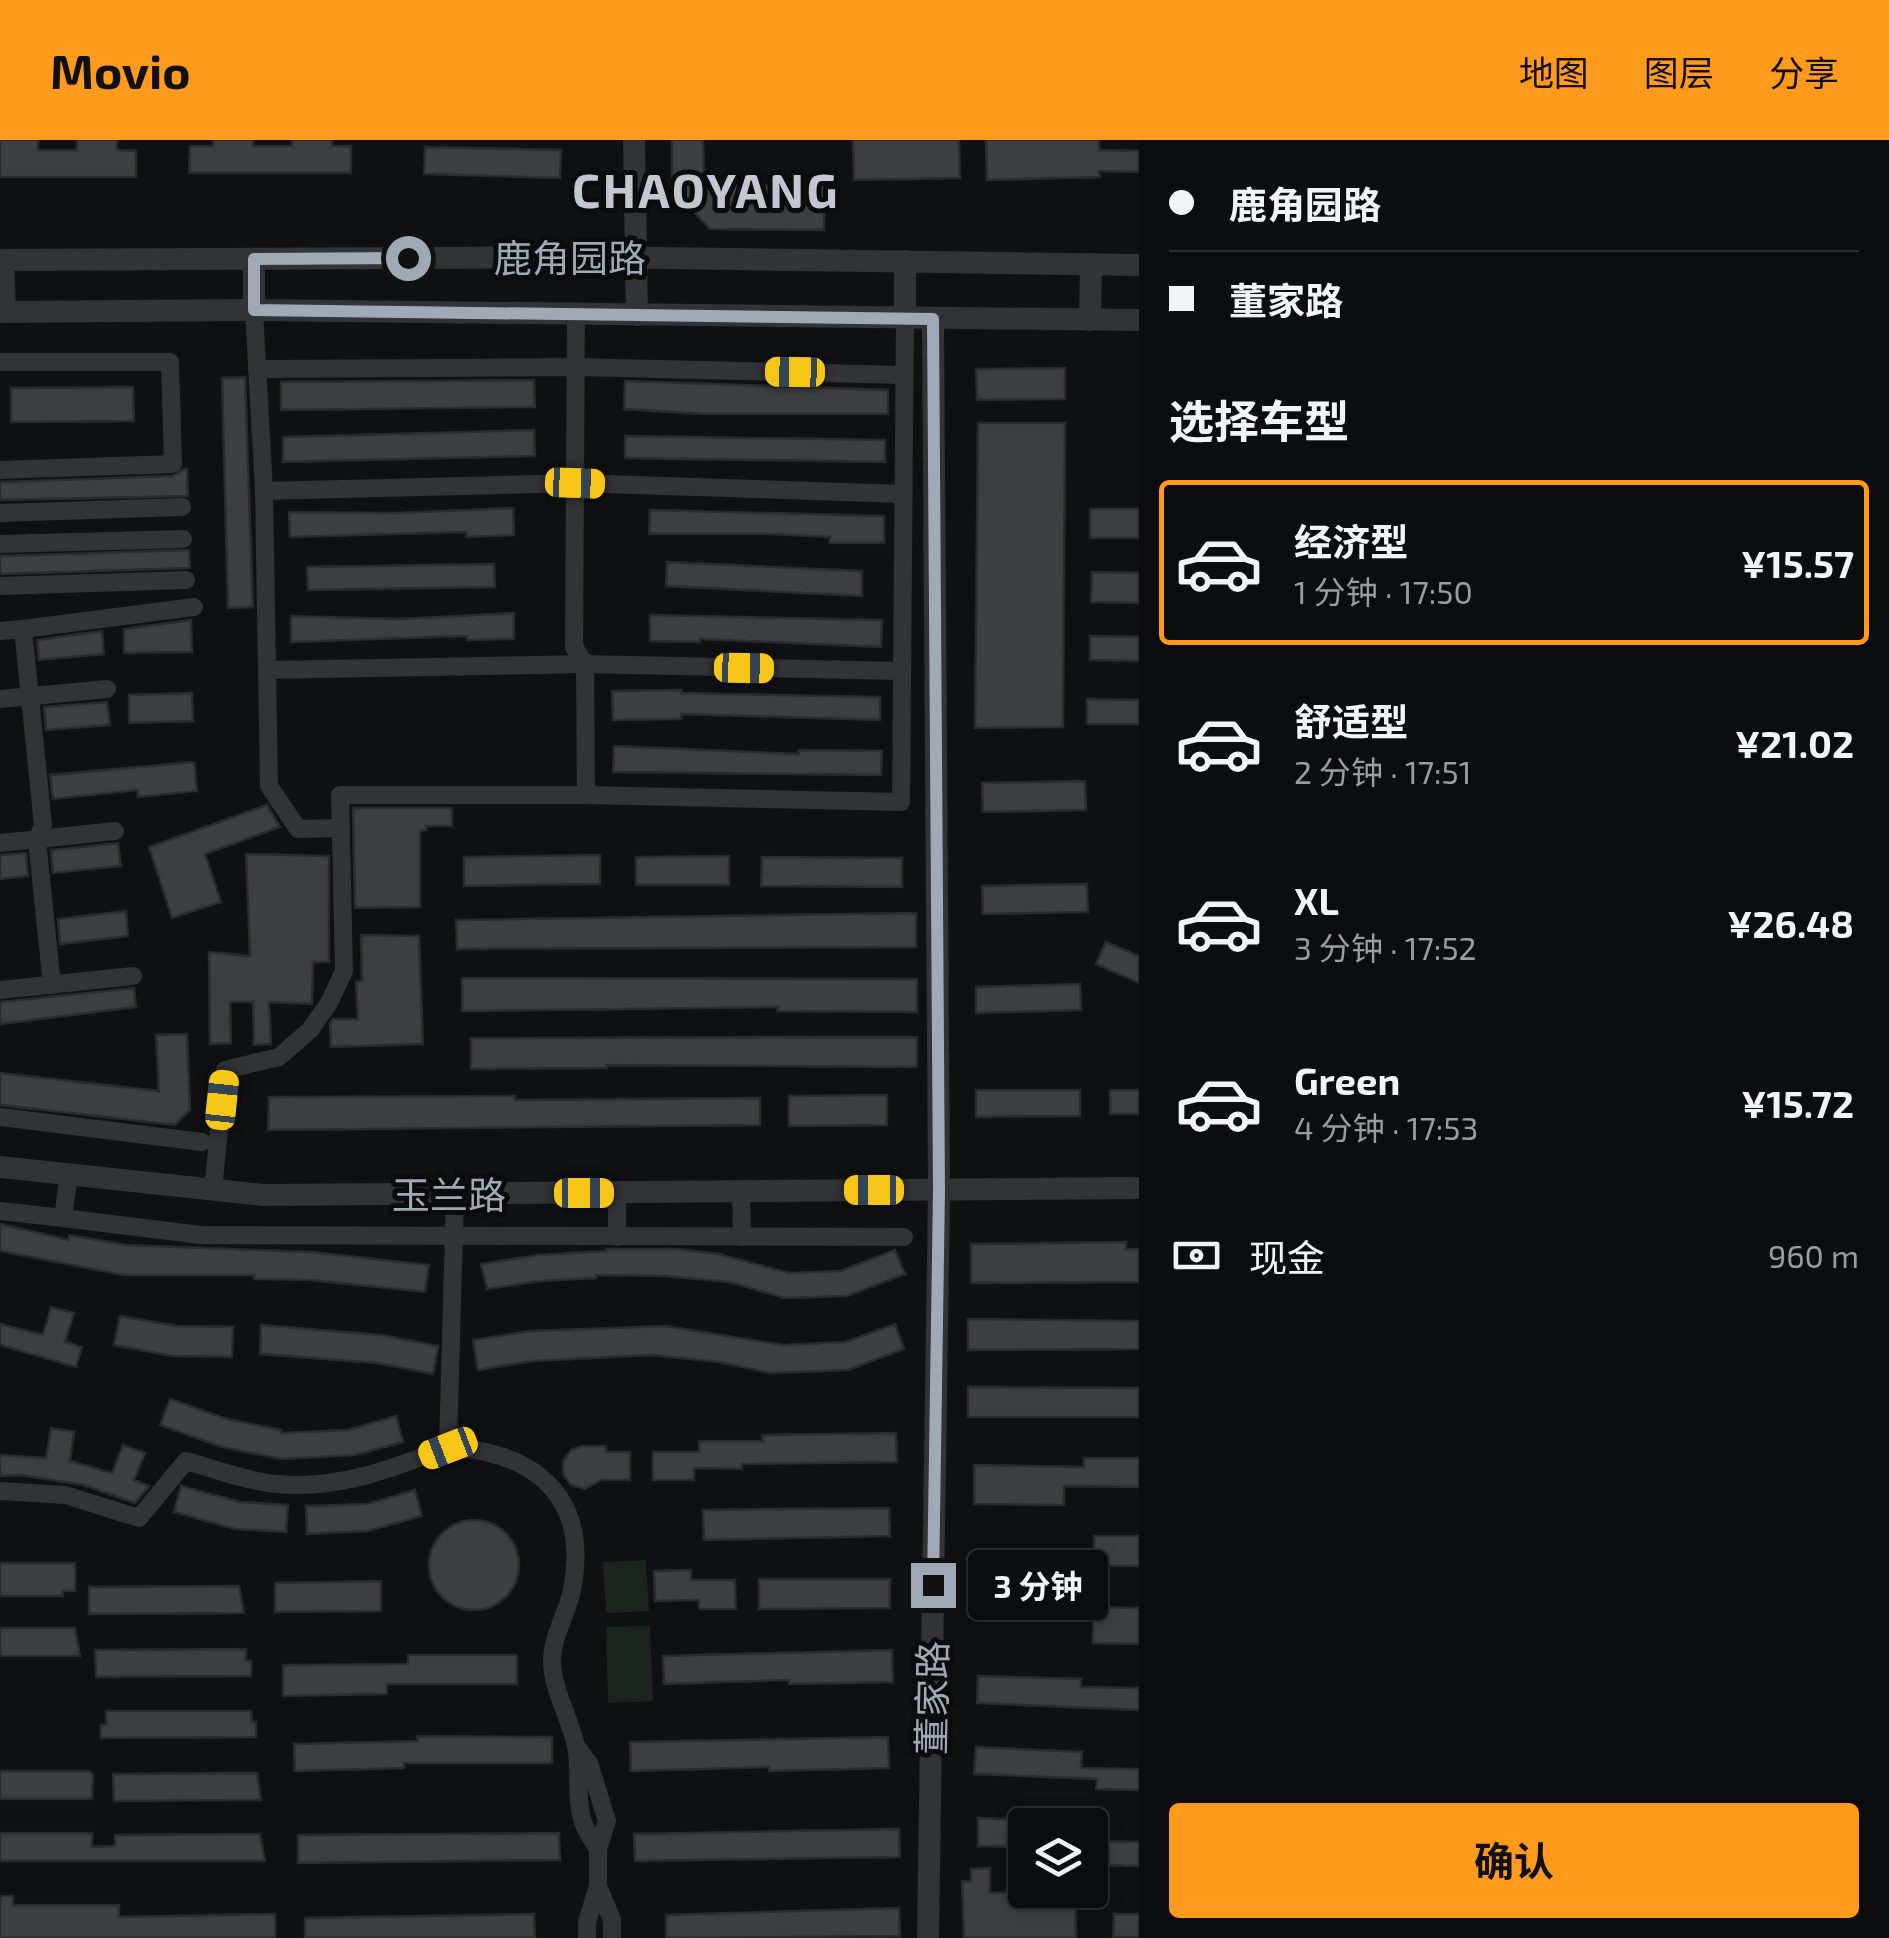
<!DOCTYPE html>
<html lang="zh">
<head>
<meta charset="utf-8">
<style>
  body { margin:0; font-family:"Exo 2","Noto Sans SC",sans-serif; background:#151617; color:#f1f3f6; height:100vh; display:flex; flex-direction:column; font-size:38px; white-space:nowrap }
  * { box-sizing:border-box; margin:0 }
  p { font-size:32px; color:#9a9c9e }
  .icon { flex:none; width:55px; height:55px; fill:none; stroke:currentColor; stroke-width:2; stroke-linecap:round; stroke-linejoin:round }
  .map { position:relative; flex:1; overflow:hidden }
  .side { display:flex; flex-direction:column; background:#0c0d0e; width:750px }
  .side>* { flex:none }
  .hud { display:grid; align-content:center; height:220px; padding:0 30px; background:#0c0d0e }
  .fabs { position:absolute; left:1008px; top:1668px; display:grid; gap:20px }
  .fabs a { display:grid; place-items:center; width:100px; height:100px; border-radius:10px; background:#0c0d0e; box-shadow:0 5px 15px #0003,0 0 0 2px #2c2d2e; font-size:50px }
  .end { position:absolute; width:45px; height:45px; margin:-22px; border:12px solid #a0a9b4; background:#111; box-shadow:0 0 0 5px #111 }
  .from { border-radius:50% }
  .bubble { position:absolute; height:70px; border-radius:10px; background:#0c0d0e; box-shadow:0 5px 15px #0003,0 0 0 2px #2c2d2e; font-size:32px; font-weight:700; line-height:70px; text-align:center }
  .car { position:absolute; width:30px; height:60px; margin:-30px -15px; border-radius:12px; box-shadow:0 0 8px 2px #0007; background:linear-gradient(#f5c518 24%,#345 0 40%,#f5c518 0 76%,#345 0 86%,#f5c518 0) }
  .hud b { display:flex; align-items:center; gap:35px; height:95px; font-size:38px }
  .hud b+b { border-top:2px solid #2c2d2e }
  .hud i { width:25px; height:25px; background:#f1f3f6 }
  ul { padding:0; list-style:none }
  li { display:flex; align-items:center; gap:30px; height:165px; margin:0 20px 15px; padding:0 10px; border:5px solid transparent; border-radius:10px }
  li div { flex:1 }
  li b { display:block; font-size:38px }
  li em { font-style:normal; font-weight:700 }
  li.on { border-color:#ff9a1c }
  li>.icon { width:90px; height:90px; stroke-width:1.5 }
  h2 { padding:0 30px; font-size:45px; line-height:120px }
  .pay { display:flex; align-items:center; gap:25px; height:110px; padding:0 30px; font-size:38px }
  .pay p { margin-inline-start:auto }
  .button { display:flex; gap:20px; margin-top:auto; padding:20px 30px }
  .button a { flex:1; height:115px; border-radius:10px; background:#ff9a1c; color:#111; font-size:40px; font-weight:700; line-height:115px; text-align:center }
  header { display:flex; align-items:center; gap:60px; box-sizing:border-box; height:140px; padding:0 50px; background:#ff9a1c; color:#111 }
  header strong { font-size:48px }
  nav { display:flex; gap:55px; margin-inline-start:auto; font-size:35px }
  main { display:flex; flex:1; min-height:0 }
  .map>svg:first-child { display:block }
  .green { fill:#1c251d }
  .building { fill:#3c3f42; stroke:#2a2b2e; stroke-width:2.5 }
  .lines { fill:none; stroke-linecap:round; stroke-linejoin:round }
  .minor { stroke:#313337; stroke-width:18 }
  .tertiary { stroke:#313337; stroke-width:22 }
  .route { stroke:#a0a9b4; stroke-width:12 }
  .labels { text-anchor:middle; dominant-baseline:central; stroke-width:10; stroke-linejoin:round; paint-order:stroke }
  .street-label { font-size:38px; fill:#a0a9b4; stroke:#0b0c0d }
  .district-label { font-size:48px; font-weight:bold; letter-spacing:2.5px; fill:#c2c7d0; stroke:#0b0c0d }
</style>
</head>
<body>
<header>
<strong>Movio</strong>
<nav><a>地图</a><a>图层</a><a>分享</a></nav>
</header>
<main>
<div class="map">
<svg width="1139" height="1798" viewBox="0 0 1139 1798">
  <rect width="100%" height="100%" fill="#101112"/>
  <!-- green -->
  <g class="green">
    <polygon points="646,1420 649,1471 606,1473 603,1422"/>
    <polygon points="650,1486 653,1561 608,1563 606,1487"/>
  </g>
  <!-- building -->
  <g class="building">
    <polygon points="0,0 38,0 38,10 77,10 77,0 117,0 117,10 136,11 136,37 0,37"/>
    <polygon points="214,0 253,0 253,6 292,6 292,0 332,0 332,6 351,6 351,33 189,33 190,6 213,6"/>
    <polygon points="672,0 703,0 704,29 719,45 824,46 824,90 710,89 672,48"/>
    <polygon points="853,0 959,0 960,38 854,40"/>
    <polygon points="986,0 1099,0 1099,10 1139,11 1139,32 1099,31 1100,37 987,40"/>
    <polygon points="425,7 561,10 560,38 424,34"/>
    <polygon points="1065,228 1065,259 977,260 976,229"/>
    <polygon points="245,237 253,467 228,468 222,238"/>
    <polygon points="534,240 535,267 281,270 281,242"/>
    <polygon points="625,241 888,250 888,274 704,274 624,269"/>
    <polygon points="133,247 134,281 11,282 11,248"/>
    <polygon points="978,283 1065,283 1063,587 975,588"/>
    <polygon points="534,290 535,316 283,322 283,297"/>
    <polygon points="625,296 885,300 885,322 625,318"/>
    <polygon points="184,329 187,329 188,356 0,360 0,342 173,336"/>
    <polygon points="513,368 514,395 466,397 466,392 290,397 289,372 397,373"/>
    <rect x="1090" y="369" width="49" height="29"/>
    <polygon points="650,370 884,376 884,403 830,403 830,397 769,394 649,394"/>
    <polygon points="189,410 190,428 0,434 0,416"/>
    <polygon points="667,422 862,431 862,456 666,446"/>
    <polygon points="494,424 495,447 308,450 307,427"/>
    <polygon points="1092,432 1139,433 1139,463 1091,462"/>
    <polygon points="514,473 514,499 467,500 467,496 291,502 291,476 400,479"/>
    <polygon points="650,475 882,480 881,507 700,499 700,502 650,501"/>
    <polygon points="191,480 192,512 124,513 124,489"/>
    <polygon points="102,491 104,514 39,520 37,500"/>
    <polygon points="1090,496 1139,497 1139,521 1090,520"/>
    <polygon points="681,550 681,553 880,557 880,580 681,574 681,579 613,580 612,551"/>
    <polygon points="192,553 193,581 129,583 129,555"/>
    <polygon points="1087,559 1139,560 1139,584 1087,584"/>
    <polygon points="107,562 110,585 46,590 44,567"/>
    <polygon points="614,606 799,614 799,610 882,611 881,635 613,632"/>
    <polygon points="194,622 197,651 138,657 137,650 53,659 50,635"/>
    <polygon points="1085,641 1086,670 983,672 982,643"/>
    <polygon points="267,665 280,687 205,714 221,762 172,778 149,707"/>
    <polygon points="353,668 452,668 452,686 426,686 426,690 420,691 420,767 355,768"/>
    <polygon points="118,703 121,726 53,733 51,710"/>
    <polygon points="26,713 28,736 0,739 0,715"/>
    <polygon points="246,714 329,716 329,822 313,822 312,864 269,862 271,904 254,905 253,862 230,862 231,903 210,904 209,812 250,816"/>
    <polygon points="600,715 600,744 464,746 464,717"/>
    <polygon points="729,716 729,745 636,745 636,717"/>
    <polygon points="762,717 902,718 902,747 761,746"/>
    <polygon points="1087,744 1088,772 983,774 982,746"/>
    <polygon points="126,771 128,796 60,804 58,779"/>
    <polygon points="916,773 916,807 457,809 456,780"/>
    <polygon points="361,795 419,796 423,904 331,907 330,883 333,879 358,879 356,842 362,841"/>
    <polygon points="1106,802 1139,816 1139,843 1096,824"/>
    <polygon points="462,838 917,839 917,872 777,871 778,867 462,871"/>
    <polygon points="1080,844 1081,870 976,873 976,847"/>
    <polygon points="134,848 136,867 0,884 0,862"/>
    <polygon points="187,894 190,970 175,985 0,965 0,933 159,951 156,895"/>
    <polygon points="917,897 917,927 607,925 607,928 471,929 471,898"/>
    <polygon points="976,950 1080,950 1080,976 976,977"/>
    <rect x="1110" y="950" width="29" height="24"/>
    <polygon points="887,955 887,985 789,986 789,956"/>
    <polygon points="515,956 515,960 760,958 760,985 268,990 269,957"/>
    <polygon points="0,1084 69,1100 69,1095 126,1105 312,1112 429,1125 425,1152 311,1140 254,1139 254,1135 123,1135 0,1111"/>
    <polygon points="1126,1102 1126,1109 1139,1109 1139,1142 971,1143 971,1104"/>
    <polygon points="606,1109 677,1109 719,1114 789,1133 840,1131 895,1110 905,1134 847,1156 784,1158 730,1142 664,1136 596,1135 596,1138 540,1141 487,1149 481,1124 538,1115 606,1111"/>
    <polygon points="51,1167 74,1173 65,1202 82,1207 76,1227 0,1205 0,1184 43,1195"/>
    <polygon points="120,1176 177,1186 233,1187 232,1217 172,1216 114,1205"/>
    <polygon points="968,1179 1139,1181 1139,1209 968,1210"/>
    <polygon points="895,1184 904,1209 848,1230 770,1233 719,1222 652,1215 533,1221 478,1230 473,1200 530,1191 666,1186 783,1205 845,1202"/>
    <polygon points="261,1185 381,1195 438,1206 433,1234 377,1223 260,1214"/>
    <polygon points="968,1247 1139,1248 1139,1277 968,1277"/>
    <polygon points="170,1259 227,1279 281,1290 281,1293 348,1290 396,1276 403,1302 355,1315 281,1319 222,1307 160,1285"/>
    <polygon points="51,1288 74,1292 70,1321 112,1333 123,1305 145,1313 134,1340 149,1346 135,1363 84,1345 20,1335 0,1336 0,1315 46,1318"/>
    <polygon points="896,1293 897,1322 742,1324 742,1329 694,1328 694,1340 653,1340 653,1312 699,1312 699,1301 763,1301 762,1295"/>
    <polygon points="582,1306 606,1306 606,1312 630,1312 630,1340 602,1340 584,1349 571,1345 563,1334 563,1321 571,1310"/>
    <polygon points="1084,1318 1139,1318 1139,1347 1064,1346 1064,1365 974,1364 974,1325 1084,1327"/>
    <polygon points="181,1346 240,1362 288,1365 286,1392 235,1389 174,1372"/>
    <polygon points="415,1350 422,1376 367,1391 307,1394 306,1366 367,1364"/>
    <polygon points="889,1368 890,1396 704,1400 703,1370"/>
    <circle cx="474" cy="1425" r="45"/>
    <rect x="1094" y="1396" width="45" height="30"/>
    <polygon points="0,1423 75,1423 75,1451 63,1451 63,1456 0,1456"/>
    <polygon points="691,1430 691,1440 735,1440 736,1469 699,1469 699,1460 655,1461 654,1431"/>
    <polygon points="973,1435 1066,1435 1065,1467 973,1467"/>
    <polygon points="759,1439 890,1439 890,1468 759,1469"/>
    <polygon points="381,1441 381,1471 275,1472 275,1443"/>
    <polygon points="239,1446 244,1473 89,1474 89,1447"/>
    <polygon points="1093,1467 1139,1468 1139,1504 1093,1503"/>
    <polygon points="0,1488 75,1488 80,1516 0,1516"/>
    <polygon points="246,1509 246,1521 251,1521 251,1536 96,1537 95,1510"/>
    <polygon points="892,1510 893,1542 789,1544 789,1540 664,1544 663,1516"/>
    <polygon points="408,1515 517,1515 517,1544 387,1544 387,1554 283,1556 283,1525 408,1524"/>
    <polygon points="978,1536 1081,1539 1081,1547 1139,1548 1139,1570 977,1563"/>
    <polygon points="106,1571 251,1571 252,1582 256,1582 256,1597 101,1598 101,1585 106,1585"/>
    <polygon points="417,1596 552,1597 552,1623 404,1623 404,1628 295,1631 294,1604 417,1601"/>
    <polygon points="888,1597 889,1628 769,1631 769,1627 631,1631 630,1602"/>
    <polygon points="976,1607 1082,1612 1081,1628 1139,1629 1139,1650 1096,1649 1097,1639 974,1634"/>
    <polygon points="0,1631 89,1631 93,1634 92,1659 0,1659"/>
    <polygon points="257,1633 261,1660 114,1661 113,1634"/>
    <polygon points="978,1678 1025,1680 1025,1707 978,1706"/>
    <polygon points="899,1689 900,1717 635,1721 634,1694"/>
    <polygon points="0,1693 92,1693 92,1707 115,1706 115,1695 260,1694 265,1721 0,1721"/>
    <polygon points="559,1693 560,1720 298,1723 298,1695"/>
    <polygon points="1098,1701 1139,1702 1139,1726 1098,1725"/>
    <polygon points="990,1728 990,1753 1075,1752 1076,1798 964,1798 962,1741 971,1741 971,1729"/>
    <polygon points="0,1756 13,1756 13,1765 119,1765 119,1777 275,1774 275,1798 0,1798"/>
    <polygon points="899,1768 900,1796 666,1798 666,1775"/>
    <polygon points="534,1774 535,1798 305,1798 305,1778"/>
    <polygon points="1114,1774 1139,1774 1139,1797 1113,1797"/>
  </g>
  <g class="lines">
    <!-- minor -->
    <g class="minor">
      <polyline points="254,170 264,351 269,646 298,689 341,688"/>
      <polyline points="0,222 170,222 173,324 0,330"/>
      <polyline points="257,229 576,227 904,235"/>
      <polyline points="264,351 575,343 903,354"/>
      <polyline points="0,373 182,367"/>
      <polyline points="0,404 183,399"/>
      <polyline points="0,446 186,440"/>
      <polyline points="0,491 23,489"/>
      <polyline points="267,530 585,524 574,507 576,175"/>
      <polyline points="0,559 107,549"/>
      <polyline points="586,655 585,524 902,531"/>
      <polyline points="0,703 115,691"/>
      <polyline points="52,845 37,700 43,685 23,489 194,467"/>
      <polyline points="0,850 133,836"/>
      <polyline points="0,977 202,1002"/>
      <polyline points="213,1050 225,930 279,917 310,890 329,863 344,831 340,655 586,655 901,662 905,178"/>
      <polyline points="741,1051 742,1097"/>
      <polyline points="617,1052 617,1097"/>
      <path d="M455 1054 448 1307C536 1312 590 1357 572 1450 567 1475 551 1497 552 1524 554 1552 570 1579 576 1606 581 1630 575 1659 583 1682 586 1691 593 1701 598 1709L607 1681 589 1623 576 1606"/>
      <polyline points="0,1071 63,1078 69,1034"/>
      <polyline points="63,1078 201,1095 904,1097"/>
      <path d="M0 1351 65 1355 139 1378 186 1321C215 1329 246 1341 276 1344 336 1350 393 1329 448 1307"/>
      <polyline points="598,1746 612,1780 612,1798"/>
      <polyline points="587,1798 587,1782 598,1746 598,1709"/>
    </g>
    <!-- tertiary -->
    <g class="tertiary">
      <polyline points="634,0 637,175"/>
      <polyline points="254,119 254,170"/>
      <polyline points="0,120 599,117 1139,125"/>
      <polyline points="3,120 5,172"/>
      <polyline points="0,172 254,170 1139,180"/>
      <polyline points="905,178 905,121"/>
      <polyline points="1090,180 1091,124"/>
      <polyline points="0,1027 263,1055 1139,1048"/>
      <polyline points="928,1798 939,1050 933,179"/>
    </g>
  </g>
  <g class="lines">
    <!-- route -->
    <polyline class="route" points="408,118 254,119 254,170 933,179 939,1050 933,1445"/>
  </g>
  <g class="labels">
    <!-- street labels -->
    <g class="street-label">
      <text x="570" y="117">鹿角园路</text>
      <text x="449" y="1054">玉兰路</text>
      <text transform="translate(931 1558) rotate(-89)">董家路</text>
    </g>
    <!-- district labels -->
    <g class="district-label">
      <text x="706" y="49">CHAOYANG</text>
    </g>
  </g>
</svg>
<div class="fabs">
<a><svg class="icon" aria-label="layers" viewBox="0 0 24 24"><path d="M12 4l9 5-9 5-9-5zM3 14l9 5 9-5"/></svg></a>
</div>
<i class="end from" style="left:408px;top:118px"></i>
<i class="end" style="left:933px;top:1445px"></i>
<div class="bubble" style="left:968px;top:1410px;width:140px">3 分钟</div>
<i class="car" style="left:795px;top:232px;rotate:271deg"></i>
<i class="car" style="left:575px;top:343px;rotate:92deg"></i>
<i class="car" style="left:744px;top:528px;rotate:91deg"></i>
<i class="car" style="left:222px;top:960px;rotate:6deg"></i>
<i class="car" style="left:874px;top:1050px;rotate:270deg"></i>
<i class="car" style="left:584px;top:1053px;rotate:90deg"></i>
<i class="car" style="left:448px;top:1308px;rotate:249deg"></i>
</div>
<section class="side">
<div class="hud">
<b><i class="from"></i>鹿角园路</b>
<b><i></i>董家路</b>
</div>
<h2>选择车型</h2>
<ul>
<li class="on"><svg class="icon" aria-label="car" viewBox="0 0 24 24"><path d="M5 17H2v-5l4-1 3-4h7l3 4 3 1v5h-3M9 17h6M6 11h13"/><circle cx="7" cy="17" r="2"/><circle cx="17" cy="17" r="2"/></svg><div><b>经济型</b><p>1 分钟 · 17:50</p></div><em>¥15.57</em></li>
<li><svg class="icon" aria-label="car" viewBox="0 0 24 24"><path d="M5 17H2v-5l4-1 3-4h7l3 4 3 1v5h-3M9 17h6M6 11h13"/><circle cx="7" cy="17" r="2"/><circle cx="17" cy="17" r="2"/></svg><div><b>舒适型</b><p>2 分钟 · 17:51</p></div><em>¥21.02</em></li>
<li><svg class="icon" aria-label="car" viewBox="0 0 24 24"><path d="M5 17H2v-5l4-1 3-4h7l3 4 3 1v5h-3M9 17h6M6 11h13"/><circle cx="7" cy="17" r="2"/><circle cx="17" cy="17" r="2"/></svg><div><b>XL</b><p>3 分钟 · 17:52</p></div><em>¥26.48</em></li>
<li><svg class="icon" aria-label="car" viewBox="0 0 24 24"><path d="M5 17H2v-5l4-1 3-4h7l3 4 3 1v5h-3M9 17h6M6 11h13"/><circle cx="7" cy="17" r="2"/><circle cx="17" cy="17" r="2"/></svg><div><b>Green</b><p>4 分钟 · 17:53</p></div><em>¥15.72</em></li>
</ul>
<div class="pay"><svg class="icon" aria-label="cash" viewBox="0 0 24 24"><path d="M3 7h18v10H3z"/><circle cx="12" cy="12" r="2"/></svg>现金<p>960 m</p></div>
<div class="button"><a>确认</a></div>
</section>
</main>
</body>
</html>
